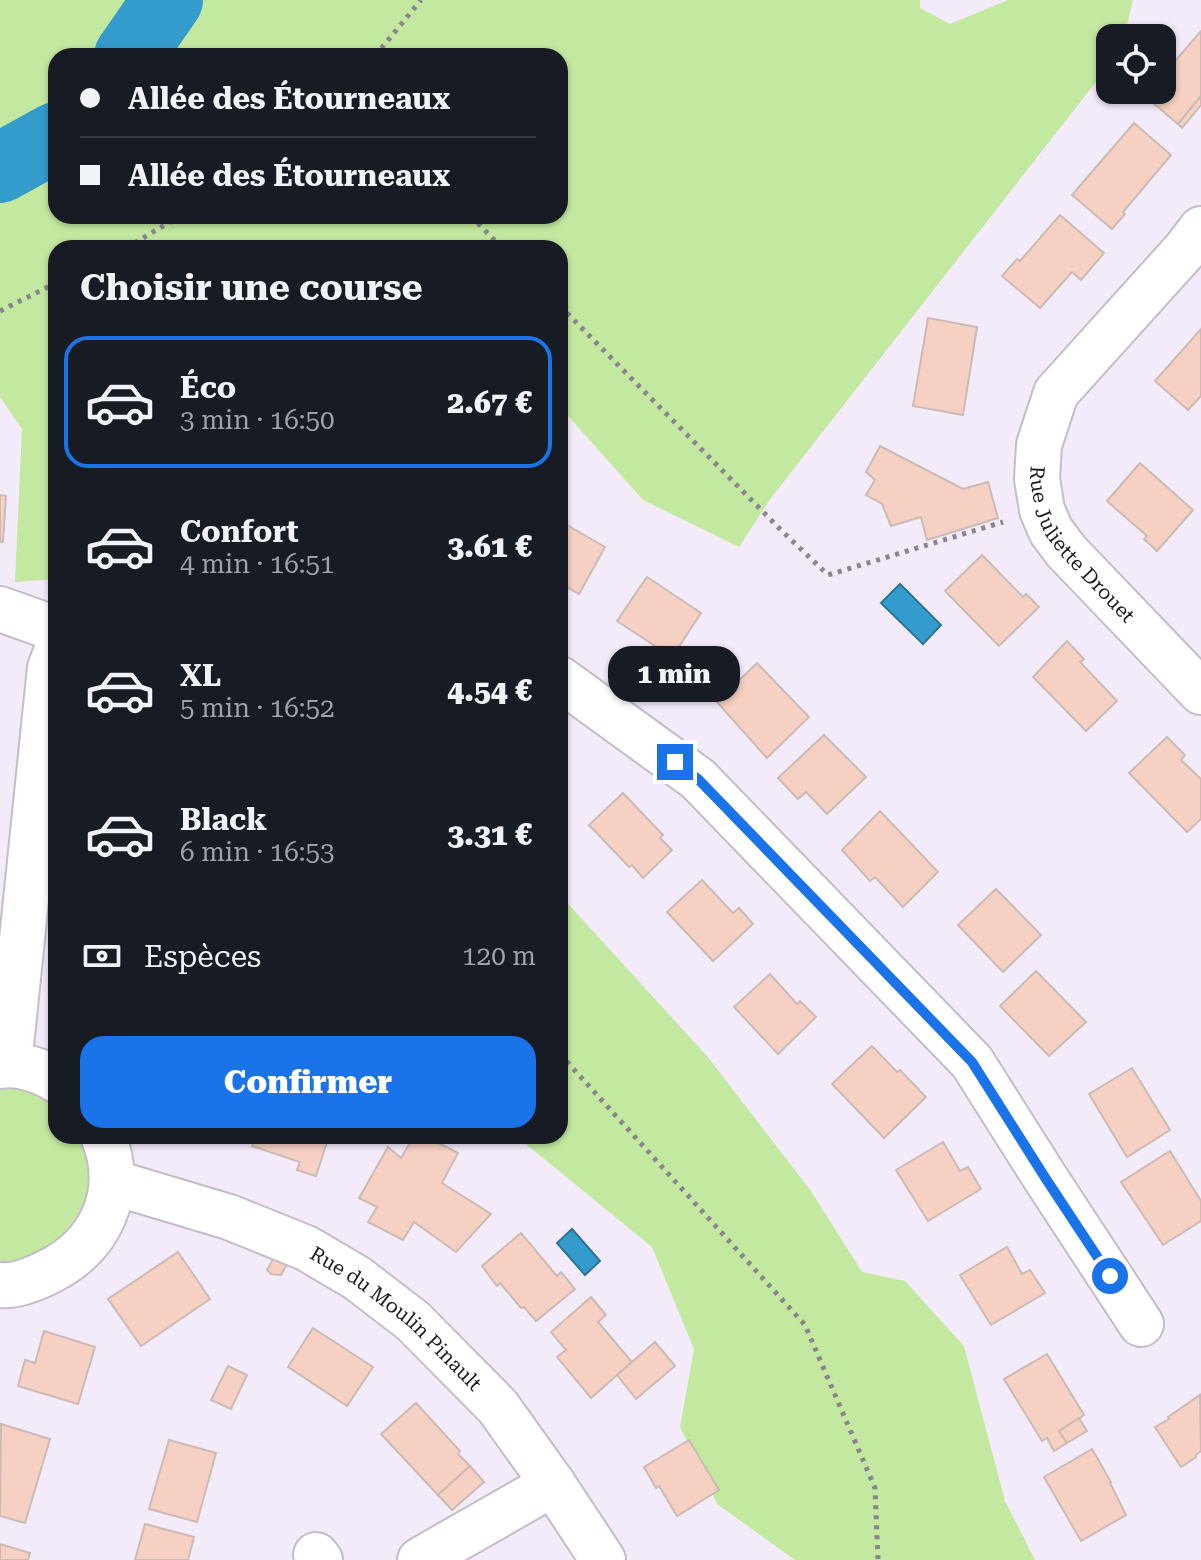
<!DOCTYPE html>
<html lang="fr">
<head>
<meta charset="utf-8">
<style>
  body { margin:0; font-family:"Roboto Serif",serif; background:#242831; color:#f1f3f6; height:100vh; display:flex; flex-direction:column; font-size:30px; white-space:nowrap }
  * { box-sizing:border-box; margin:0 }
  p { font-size:26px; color:#9ea1a6 }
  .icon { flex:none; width:44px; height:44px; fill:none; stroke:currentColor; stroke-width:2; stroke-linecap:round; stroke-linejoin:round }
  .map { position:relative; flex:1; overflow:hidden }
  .panel { position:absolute; left:48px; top:240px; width:520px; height:904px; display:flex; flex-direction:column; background:#171b24; border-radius:24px; box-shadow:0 2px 6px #0004 }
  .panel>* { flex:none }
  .banner { position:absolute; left:48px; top:48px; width:520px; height:176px; border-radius:24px; box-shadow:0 2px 6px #0004; display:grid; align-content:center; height:176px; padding:0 32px; background:#171b24 }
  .tools { position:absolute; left:1096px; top:24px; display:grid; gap:16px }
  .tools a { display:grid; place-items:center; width:80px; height:80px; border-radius:16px; background:#171b24; box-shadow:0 2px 6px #0004; font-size:40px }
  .end { position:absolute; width:36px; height:36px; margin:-18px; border:10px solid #1a73e8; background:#fff; box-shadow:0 0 0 4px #fff }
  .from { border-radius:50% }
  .bubble { position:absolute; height:56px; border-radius:24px; background:#171b24; box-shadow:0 2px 6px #0004; font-size:26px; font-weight:800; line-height:56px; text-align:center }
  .banner b { display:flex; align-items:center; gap:28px; height:76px; font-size:30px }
  .banner b+b { border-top:2px solid #363941 }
  .banner i { width:20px; height:20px; background:#f1f3f6 }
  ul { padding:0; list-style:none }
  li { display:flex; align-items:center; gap:24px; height:132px; margin:0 16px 12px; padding:0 16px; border:4px solid transparent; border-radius:24px }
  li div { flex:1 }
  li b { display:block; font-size:30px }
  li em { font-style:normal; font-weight:800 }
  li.on { border-color:#1a73e8 }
  li>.icon { width:72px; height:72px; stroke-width:1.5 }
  h2 { padding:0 32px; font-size:36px; line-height:96px }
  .pay { display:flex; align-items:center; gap:20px; height:88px; padding:0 32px; font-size:30px }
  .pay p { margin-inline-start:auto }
  .cta { display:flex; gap:16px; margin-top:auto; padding:16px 32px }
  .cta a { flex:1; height:92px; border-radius:24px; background:#1a73e8; color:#fff; font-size:32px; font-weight:800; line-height:92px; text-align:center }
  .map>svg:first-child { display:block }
  .green { fill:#c2e99f; fill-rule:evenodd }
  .water { fill:#339ccc; stroke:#2c7598; stroke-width:2 }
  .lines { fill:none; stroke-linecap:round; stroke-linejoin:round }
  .river { stroke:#339ccc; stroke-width:70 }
  .building { fill:#f6d0c2; stroke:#ccbbb4; stroke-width:2 }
  .street-casing { stroke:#c5bcca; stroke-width:48 }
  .path { stroke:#8c8590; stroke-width:5; stroke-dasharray:4 6; stroke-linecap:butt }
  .street { stroke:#fff; stroke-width:44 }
  .route { stroke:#1a73e8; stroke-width:10 }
  .labels { text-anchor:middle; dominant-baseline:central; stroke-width:8; stroke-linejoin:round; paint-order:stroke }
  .street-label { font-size:20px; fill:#1d191e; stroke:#f4ebfa }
</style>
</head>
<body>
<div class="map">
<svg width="1201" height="1560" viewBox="0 0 1201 1560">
  <rect width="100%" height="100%" fill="#f4ebfa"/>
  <!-- green -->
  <g class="green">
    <path d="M0 0H920V8L950 24 1008 0H1133L1124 38H1110V64L771 498 739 547 643 500 560 407V248H56V579L15 582 22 429 0 397ZM560 56V216H56V56Z"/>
    <polygon points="560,895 707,1056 811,1191 862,1272 905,1281 964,1346 1005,1501 1035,1560 795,1560 717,1504 680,1427 694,1349 652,1247 516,1136 560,1136"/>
    <polygon points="0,1078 56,1091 56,1136 90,1136 93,1213 49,1259 0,1267"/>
  </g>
  <!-- water -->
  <g class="water">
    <polygon points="900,584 941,625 923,644 881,603"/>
    <polygon points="572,1229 600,1261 585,1275 557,1243"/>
  </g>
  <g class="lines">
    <!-- river -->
    <g class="river">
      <polyline points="129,56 168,0"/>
      <polyline points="0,168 56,137"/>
    </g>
  </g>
  <!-- building -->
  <g class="building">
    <polygon points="1201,31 1201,96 1178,124 1140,92 1142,90 1162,90 1162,76"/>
    <polygon points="1201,96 1201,105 1182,128 1178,124"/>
    <polygon points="1134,123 1171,155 1123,212 1125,214 1112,229 1072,195"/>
    <polygon points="1060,215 1104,253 1081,280 1072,272 1040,308 1002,276 1017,259 1020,261"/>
    <polygon points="928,318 977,327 963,415 913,406"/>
    <polygon points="1201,329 1201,396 1188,410 1155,381"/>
    <polygon points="880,446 963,489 988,482 998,518 927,540 921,517 891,526 882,504 866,495 875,480 866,472"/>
    <polygon points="1140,463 1193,510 1157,551 1144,539 1147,536 1107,501"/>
    <polygon points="0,495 6,496 3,542 0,542"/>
    <polygon points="560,521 605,547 579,594 560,583 563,576 560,575"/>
    <polygon points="982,555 1023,597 1026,594 1039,607 999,646 945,591"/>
    <polygon points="647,577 701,613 672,657 617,621"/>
    <polygon points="1067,641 1084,659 1080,662 1117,701 1086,731 1033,677"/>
    <polygon points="757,663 809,717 767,758 717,702"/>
    <polygon points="824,735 866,777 827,814 806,792 798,799 778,778"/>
    <polygon points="1167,737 1185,755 1181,760 1201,779 1201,819 1187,832 1129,773"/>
    <polygon points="623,793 663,835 660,838 672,850 643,878 632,865 629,867 589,825"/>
    <polygon points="880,811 938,872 903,907 875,877 870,881 842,850"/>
    <polygon points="702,880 733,913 739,908 753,924 713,961 667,912"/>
    <polygon points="996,889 1041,935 1003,972 958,925"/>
    <polygon points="1036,971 1086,1022 1049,1056 1000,1006"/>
    <polygon points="770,974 797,1004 800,1001 816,1017 778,1054 734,1007"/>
    <polygon points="872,1046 897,1072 900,1070 926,1097 884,1138 832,1084"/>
    <polygon points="1132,1068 1170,1130 1127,1157 1089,1094"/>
    <polygon points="255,1136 329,1136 316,1176 297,1170 300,1162 252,1146"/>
    <polygon points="414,1136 425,1136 458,1153 442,1183 491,1214 456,1252 414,1222 403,1240 368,1222 377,1207 359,1198 388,1147 401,1158"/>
    <polygon points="943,1142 960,1171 968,1167 981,1189 928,1221 896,1170"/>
    <polygon points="1170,1151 1201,1201 1201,1221 1163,1245 1121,1182"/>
    <polygon points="521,1233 557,1276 561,1272 575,1289 536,1321 524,1307 521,1308 500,1283 497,1286 482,1266"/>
    <polygon points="1007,1247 1022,1274 1030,1270 1045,1293 991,1325 960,1275"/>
    <polygon points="178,1252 210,1299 141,1346 108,1299"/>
    <polygon points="274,1258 287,1264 281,1275 271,1274 267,1270"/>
    <polygon points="591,1297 606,1315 598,1322 632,1362 591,1398 557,1357 566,1350 551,1332"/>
    <polygon points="313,1328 373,1367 347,1406 288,1367"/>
    <polygon points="44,1331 95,1347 78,1404 18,1386 25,1360 35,1363"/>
    <polygon points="655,1342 675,1366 636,1399 617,1375"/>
    <polygon points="1047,1354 1084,1415 1059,1431 1067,1443 1054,1451 1047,1438 1042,1441 1004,1379"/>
    <polygon points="228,1366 247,1375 231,1409 211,1400"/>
    <polygon points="1200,1395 1201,1451 1196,1455 1196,1457 1181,1467 1155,1427 1169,1419 1168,1417"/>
    <polygon points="416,1403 460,1451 458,1454 470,1466 438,1495 381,1434"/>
    <polygon points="1079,1418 1087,1431 1067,1443 1059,1431"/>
    <polygon points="1,1424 50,1439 25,1523 0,1516"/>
    <polygon points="169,1440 216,1453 197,1522 149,1509"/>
    <polygon points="689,1440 719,1490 677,1516 659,1486 656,1488 644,1467"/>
    <polygon points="1092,1449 1111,1482 1110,1483 1126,1515 1081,1541 1044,1477"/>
    <polygon points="470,1466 484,1482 452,1510 438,1495"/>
    <polygon points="145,1524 194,1537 188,1560 135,1560"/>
    <polygon points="0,1544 30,1553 28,1560 0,1560"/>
  </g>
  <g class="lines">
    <!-- street casing -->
    <g class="street-casing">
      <g id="street">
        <path id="s1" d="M1201 229 1185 250 1056 393 1039 445 1037 479 1042 510 1051 531 1066 551 1201 692"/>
        <polyline points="0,609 56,629"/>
        <polyline points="560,679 698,779 972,1062 1046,1179 1141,1324"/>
        <polyline points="9,1065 50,668 56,652"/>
        <path d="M0 1066C18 1063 41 1070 56 1080"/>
        <path id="s2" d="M112 1182 229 1217 306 1248 357 1278 413 1321 498 1407 553 1484 603 1560"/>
        <path d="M0 1285C15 1287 34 1279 48 1272 101 1246 126 1192 103 1136"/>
        <polyline points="316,1555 320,1560"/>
        <polyline points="420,1560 553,1484"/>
      </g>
    </g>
    <!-- path -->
    <g class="path">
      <polyline points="375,56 421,0"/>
      <polyline points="471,216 502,248"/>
      <polyline points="126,248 180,216"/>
      <polyline points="560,306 782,531 828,575 1003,522"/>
      <polyline points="0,311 56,283"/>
      <polyline points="560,1054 805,1325 875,1488 878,1560"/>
    </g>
    <!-- street -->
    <use href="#street" class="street"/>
  </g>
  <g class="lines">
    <!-- route -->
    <polyline class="route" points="675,762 698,779 972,1062 1046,1179 1110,1276"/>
  </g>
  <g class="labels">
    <!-- street labels -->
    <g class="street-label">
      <text stroke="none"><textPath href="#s1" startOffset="388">Rue Juliette Drouet</textPath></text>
      <text stroke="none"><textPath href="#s2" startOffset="320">Rue du Moulin Pinault</textPath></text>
    </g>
  </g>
</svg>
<div class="tools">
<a><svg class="icon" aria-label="locate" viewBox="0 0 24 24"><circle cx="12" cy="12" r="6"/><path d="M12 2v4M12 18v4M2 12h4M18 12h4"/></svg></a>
</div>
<i class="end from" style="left:1110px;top:1276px"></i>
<i class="end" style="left:675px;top:762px"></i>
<div class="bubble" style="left:608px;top:646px;width:132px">1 min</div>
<div class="banner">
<b><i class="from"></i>Allée des Étourneaux</b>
<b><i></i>Allée des Étourneaux</b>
</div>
<section class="panel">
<h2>Choisir une course</h2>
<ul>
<li class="on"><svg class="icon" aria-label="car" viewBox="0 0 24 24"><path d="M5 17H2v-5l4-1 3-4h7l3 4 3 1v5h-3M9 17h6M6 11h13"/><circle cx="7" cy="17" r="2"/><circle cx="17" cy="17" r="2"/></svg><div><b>Éco</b><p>3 min · 16:50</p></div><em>2.67 €</em></li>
<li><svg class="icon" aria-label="car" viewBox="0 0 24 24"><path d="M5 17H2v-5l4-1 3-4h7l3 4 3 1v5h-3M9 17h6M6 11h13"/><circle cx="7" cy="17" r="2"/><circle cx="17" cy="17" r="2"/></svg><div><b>Confort</b><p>4 min · 16:51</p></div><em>3.61 €</em></li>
<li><svg class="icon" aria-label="car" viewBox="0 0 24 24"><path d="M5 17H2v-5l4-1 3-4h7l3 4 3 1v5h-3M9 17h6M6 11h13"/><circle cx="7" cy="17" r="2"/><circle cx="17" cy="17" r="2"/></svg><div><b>XL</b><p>5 min · 16:52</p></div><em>4.54 €</em></li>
<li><svg class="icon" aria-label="car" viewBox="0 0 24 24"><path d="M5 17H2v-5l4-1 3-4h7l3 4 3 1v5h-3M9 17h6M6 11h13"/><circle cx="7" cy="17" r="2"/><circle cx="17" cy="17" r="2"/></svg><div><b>Black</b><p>6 min · 16:53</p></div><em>3.31 €</em></li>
</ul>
<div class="pay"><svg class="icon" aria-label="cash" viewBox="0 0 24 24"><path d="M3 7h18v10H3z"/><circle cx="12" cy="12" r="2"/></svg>Espèces<p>120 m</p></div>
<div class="cta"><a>Confirmer</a></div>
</section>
</div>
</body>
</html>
